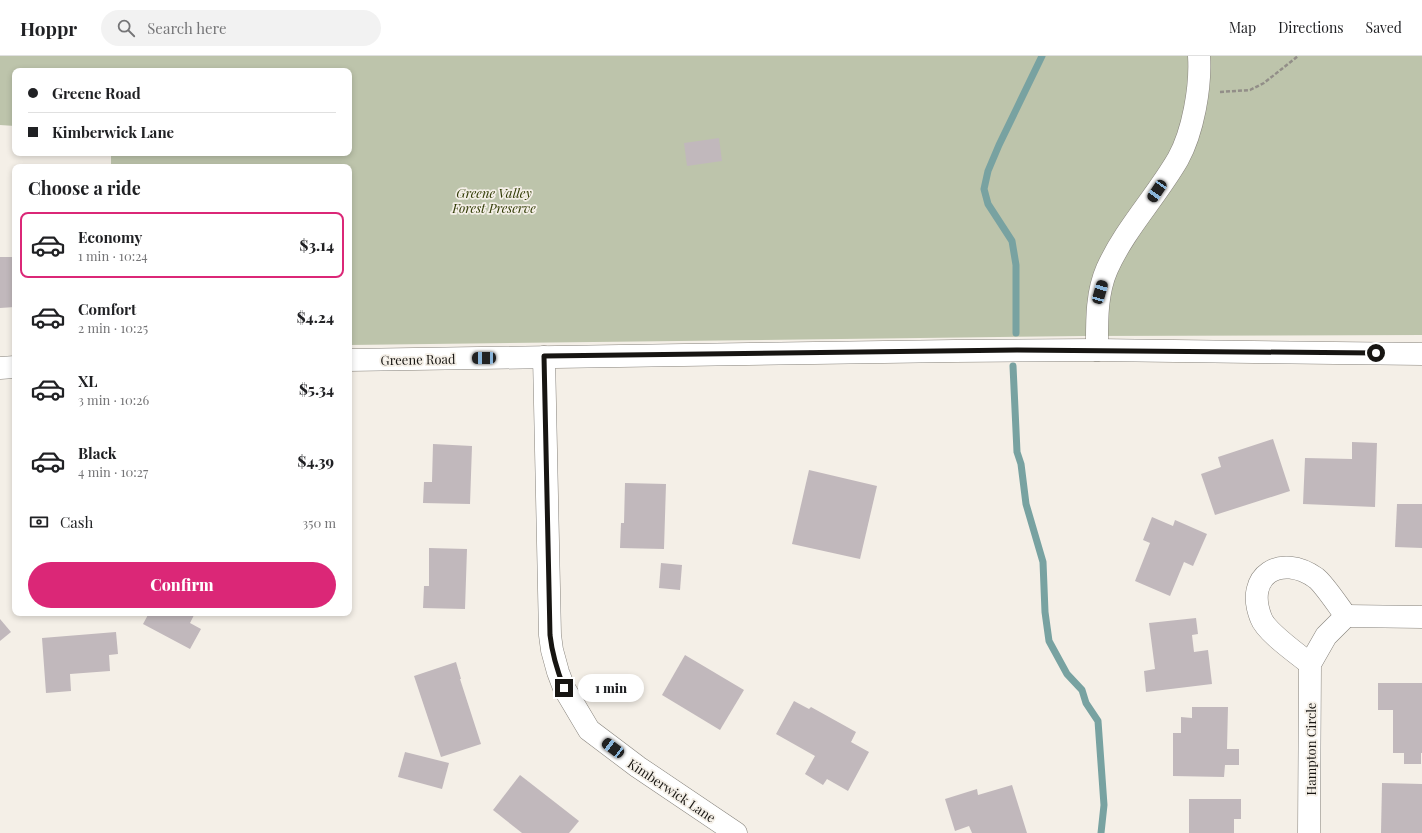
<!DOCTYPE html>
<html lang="en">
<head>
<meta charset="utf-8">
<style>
  body { margin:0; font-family:"Playfair Display",serif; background:#f2f2f2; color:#202124; height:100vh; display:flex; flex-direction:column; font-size:15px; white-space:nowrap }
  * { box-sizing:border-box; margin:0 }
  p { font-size:13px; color:#757577 }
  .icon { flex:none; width:22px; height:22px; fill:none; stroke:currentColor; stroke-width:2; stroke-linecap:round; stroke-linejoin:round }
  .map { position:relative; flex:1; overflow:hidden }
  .panel { position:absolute; left:12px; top:108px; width:340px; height:452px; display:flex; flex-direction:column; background:#fff; border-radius:8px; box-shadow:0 2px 6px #0003 }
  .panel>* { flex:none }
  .top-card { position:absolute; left:12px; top:12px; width:340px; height:88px; border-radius:8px; box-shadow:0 2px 6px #0003; display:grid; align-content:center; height:88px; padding:0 16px; background:#fff }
  .end { position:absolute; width:18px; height:18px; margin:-9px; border:5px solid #171512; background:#fff; box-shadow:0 0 0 2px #fff }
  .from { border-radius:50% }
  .bubble { position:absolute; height:28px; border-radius:14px; background:#fff; box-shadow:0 2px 6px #0003; font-size:13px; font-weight:800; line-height:28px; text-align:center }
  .car { position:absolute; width:12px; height:24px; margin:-12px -6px; border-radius:5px; box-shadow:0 0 3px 1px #0007; background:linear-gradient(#222 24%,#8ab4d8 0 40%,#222 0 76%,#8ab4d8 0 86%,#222 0) }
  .top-card b { display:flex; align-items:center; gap:14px; height:38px; font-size:15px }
  .top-card b+b { border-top:1px solid #e0e0e0 }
  .top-card i { width:10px; height:10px; background:#202124 }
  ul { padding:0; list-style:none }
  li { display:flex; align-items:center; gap:12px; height:66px; margin:0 8px 6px; padding:0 8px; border:2px solid transparent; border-radius:8px }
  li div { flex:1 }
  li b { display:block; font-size:15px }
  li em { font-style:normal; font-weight:800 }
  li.on { border-color:#db2777 }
  li>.icon { width:36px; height:36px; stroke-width:1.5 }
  h2 { padding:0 16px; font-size:18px; line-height:48px }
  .pay { display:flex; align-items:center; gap:10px; height:44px; padding:0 16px; font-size:15px }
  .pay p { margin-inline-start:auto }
  .action { display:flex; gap:8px; margin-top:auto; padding:8px 16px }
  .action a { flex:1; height:46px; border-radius:24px; background:#db2777; color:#fff; font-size:16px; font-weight:800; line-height:46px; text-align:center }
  header { display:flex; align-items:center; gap:24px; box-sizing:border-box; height:56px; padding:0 20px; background:#fff; border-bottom:1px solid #e0e0e0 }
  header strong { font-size:19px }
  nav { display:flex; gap:22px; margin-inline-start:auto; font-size:14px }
  .search { width:280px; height:36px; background:#f2f2f2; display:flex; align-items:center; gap:10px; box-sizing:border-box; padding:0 14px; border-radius:22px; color:#757577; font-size:15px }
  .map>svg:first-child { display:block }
  .green { fill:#bdc4ab }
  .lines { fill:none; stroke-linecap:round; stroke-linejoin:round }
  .stream { stroke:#78a2a1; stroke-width:7 }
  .building { fill:#c1b8bc }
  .minor-casing { stroke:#86827b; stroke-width:23 }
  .path { stroke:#928e88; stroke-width:2.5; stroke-dasharray:4 2; stroke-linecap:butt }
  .minor { stroke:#fff; stroke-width:22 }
  .route { stroke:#171512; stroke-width:5 }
  .labels { text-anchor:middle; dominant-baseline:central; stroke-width:3.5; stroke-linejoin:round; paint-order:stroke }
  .park-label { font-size:13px; font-style:italic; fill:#303a03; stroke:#f4efe7 }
  .street-label { font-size:13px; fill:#171512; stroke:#f4efe7 }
</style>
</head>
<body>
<header>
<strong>Hoppr</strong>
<div class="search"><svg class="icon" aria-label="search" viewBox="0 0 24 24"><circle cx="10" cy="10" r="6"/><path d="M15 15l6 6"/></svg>Search here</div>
<nav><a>Map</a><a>Directions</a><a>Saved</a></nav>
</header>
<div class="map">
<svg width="1422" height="777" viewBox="0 0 1422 777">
  <rect width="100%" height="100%" fill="#f4efe7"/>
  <!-- green -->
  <polygon class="green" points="0,0 1422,0 1422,279 1084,280 349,289 349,111 111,111 111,97 349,97 349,15 15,15 15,70 0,69"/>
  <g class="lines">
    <!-- stream -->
    <g class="stream">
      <polyline points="1016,277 1016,209 1012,185 988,148 984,133 988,115 999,89 1042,0"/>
      <polyline points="1013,310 1017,396 1021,408 1026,448 1043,506 1045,556 1049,585 1067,618 1082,634 1086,647 1098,665 1104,749 1101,777"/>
    </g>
  </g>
  <!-- building -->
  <g class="building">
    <polygon points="719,82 722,105 687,110 684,87"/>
    <polygon points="0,201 15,201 15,251 0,252"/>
    <polygon points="1273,383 1290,435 1215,459 1201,418 1221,411 1218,401"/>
    <polygon points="1352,386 1377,387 1375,451 1303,448 1305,402 1352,403"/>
    <polygon points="433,388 472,390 470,448 423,447 424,426 432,426"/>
    <polygon points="809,414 877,430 860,503 792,488"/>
    <polygon points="625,427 666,428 664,493 620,492 621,467 624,467"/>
    <polygon points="1397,448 1422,448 1422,492 1395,491"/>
    <polygon points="1152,461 1173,470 1175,464 1207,478 1193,510 1184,506 1170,540 1135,525 1150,487 1143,484"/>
    <polygon points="429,492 467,493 465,553 423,552 424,530 429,530"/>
    <polygon points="661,507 682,509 680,534 659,532"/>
    <polygon points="149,557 195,557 190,567 201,573 190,593 143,568"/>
    <polygon points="1196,562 1198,578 1192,579 1194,596 1208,594 1212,628 1146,636 1144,615 1155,613 1149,567"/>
    <polygon points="0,563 11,576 0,585"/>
    <polygon points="116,576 118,598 109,599 110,615 70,618 71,635 46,637 42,582"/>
    <polygon points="685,599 744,634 720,674 662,639"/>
    <polygon points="456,606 461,623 460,623 481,688 441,701 414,620"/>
    <polygon points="1378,627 1422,627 1422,697 1421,697 1421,708 1404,708 1404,697 1393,697 1393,654 1378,654"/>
    <polygon points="794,645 809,653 811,651 856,676 851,686 869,696 848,735 827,723 823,729 805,718 815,700 776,678"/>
    <polygon points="1192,651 1228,651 1227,693 1239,693 1239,709 1225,709 1224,721 1173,720 1173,677 1181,677 1181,661 1192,662"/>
    <polygon points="405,696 449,707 442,733 398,721"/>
    <polygon points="520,719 579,765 569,777 522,777 493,754"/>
    <polygon points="1382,727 1422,728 1422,777 1381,777"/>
    <polygon points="1012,729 1027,777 972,777 969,770 955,775 945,743 977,733 978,739"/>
    <polygon points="1189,743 1241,743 1241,763 1234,763 1234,777 1189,777"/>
  </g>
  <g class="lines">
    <!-- minor casing -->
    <g class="minor-casing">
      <g id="minor">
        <path d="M1097 294C1097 267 1096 238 1107 213 1125 173 1156 141 1178 103 1193 76 1201 31 1199 0"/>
        <polyline points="544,301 550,579 552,594 558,616 564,632 589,674 638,711 736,777"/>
        <polyline points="349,304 954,295 1097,294 1422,298"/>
        <polyline points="0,312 15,311"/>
        <polyline points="1346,560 1422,561"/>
        <path d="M1310 608C1298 598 1266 576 1261 562 1244 519 1281 497 1316 522 1324 528 1339 551 1346 560"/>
        <polyline points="1309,777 1310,608 1326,580 1346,560"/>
      </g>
    </g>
    <!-- path -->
    <polyline class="path" points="1220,36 1250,34 1264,27 1298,0"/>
    <!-- minor -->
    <use href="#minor" class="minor"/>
  </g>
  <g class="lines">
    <!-- route -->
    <path class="route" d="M564 632C557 614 552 597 550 579L544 300 1017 294 1376 297"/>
  </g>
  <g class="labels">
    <!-- park labels -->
    <g class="park-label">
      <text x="494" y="136">Greene Valley<tspan x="494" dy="15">Forest Preserve</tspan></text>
    </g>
    <!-- street labels -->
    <g class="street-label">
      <text transform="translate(418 303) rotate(-1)">Greene Road</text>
      <text transform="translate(1310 693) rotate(-90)">Hampton Circle</text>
      <text transform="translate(672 734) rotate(34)">Kimberwick Lane</text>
    </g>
  </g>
</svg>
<i class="end from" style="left:1376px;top:297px"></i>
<i class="end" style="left:564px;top:632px"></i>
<div class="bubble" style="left:578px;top:618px;width:66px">1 min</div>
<i class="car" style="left:1157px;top:135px;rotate:214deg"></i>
<i class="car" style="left:1100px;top:236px;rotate:16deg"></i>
<i class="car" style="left:484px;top:302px;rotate:269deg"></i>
<i class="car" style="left:613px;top:692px;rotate:307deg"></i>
<div class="top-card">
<b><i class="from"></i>Greene Road</b>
<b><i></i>Kimberwick Lane</b>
</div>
<section class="panel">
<h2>Choose a ride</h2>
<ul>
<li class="on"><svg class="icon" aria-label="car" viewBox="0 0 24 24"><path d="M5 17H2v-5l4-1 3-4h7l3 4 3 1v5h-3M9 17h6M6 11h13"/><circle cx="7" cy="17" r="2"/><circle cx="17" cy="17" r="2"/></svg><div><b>Economy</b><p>1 min · 10:24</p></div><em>$3.14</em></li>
<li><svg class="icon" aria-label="car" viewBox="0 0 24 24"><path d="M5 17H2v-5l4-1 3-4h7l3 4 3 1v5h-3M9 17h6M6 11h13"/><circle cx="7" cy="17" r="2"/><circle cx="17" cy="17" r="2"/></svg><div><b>Comfort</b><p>2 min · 10:25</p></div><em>$4.24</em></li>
<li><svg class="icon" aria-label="car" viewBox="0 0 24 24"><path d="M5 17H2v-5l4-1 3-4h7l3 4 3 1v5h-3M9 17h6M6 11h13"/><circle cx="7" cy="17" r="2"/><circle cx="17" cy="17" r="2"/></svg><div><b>XL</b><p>3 min · 10:26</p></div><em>$5.34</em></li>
<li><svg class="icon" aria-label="car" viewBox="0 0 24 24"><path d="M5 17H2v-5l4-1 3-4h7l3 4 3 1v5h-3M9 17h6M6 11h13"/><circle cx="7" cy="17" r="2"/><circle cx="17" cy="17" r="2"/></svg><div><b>Black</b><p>4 min · 10:27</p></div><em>$4.39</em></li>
</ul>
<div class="pay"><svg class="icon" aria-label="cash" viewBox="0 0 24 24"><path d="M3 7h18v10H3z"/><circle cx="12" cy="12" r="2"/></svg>Cash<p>350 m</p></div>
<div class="action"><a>Confirm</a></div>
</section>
</div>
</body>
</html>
